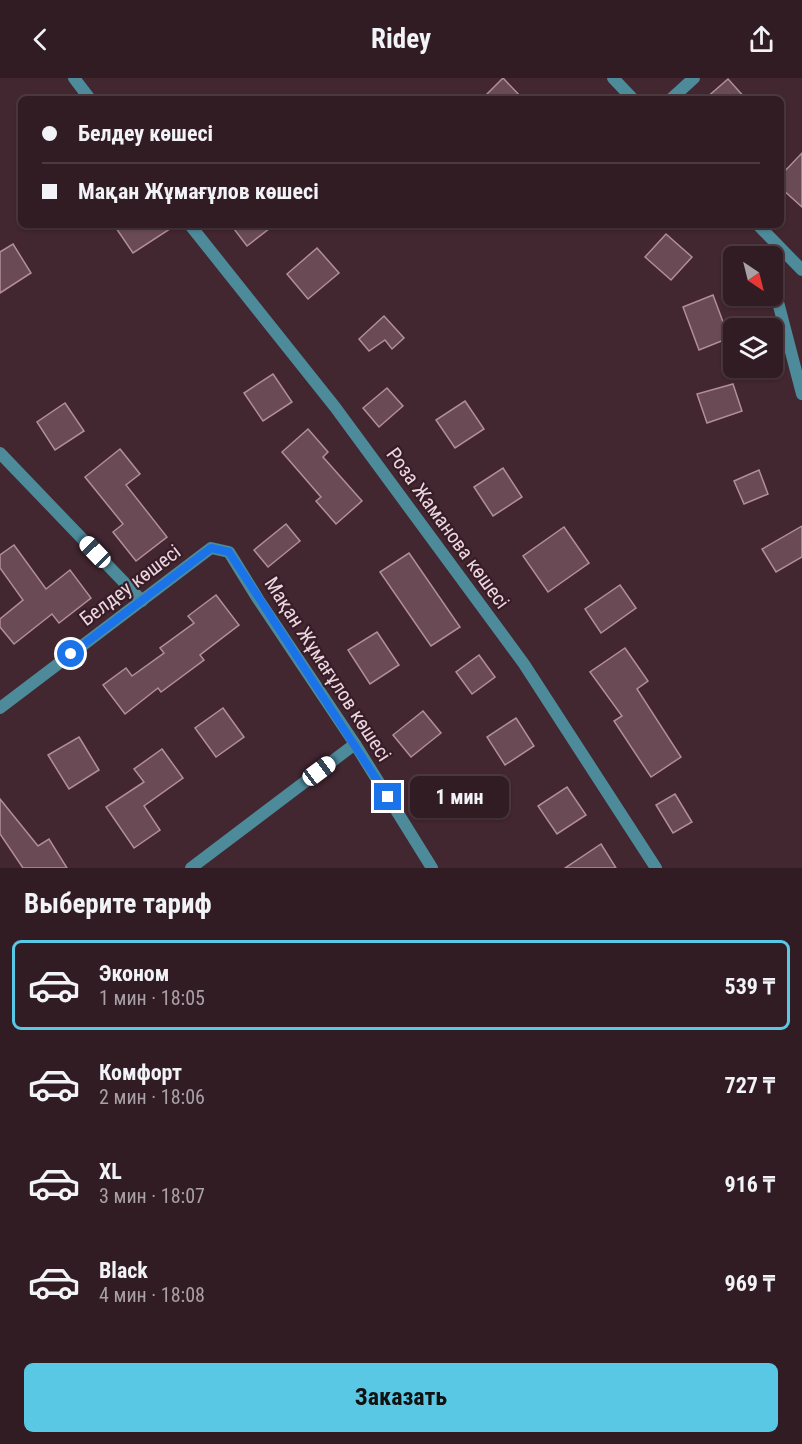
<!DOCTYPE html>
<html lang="ru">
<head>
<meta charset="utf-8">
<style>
  body { margin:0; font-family:"Roboto Condensed",sans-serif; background:#3d2931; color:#f1f3f6; height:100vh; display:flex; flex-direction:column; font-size:22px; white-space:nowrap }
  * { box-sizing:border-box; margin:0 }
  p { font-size:20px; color:#a8a1a6 }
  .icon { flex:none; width:33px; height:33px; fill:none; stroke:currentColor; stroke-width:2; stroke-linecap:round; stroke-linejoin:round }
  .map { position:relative; height:790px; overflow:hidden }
  .sheet { display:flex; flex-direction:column; background:#321c24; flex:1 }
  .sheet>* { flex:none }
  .guide { position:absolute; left:18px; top:18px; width:766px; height:132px; border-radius:9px; box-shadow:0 2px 4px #0004,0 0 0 2px #4d3a41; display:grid; align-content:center; height:132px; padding:0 24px; background:#321c24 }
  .needle { width:39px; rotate:145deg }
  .controls { position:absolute; left:723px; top:168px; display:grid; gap:12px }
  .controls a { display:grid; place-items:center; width:60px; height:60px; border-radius:9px; background:#321c24; box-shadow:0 2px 4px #0004,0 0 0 2px #4d3a41; font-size:30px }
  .end { position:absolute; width:27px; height:27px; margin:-14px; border:8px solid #1a73e8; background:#fff; box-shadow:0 0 0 3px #fff }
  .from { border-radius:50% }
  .bubble { position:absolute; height:42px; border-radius:9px; background:#321c24; box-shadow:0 2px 4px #0004,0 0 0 2px #4d3a41; font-size:20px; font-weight:700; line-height:42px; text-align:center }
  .car { position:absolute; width:18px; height:36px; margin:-18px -9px; border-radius:8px; box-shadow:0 0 4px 2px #0007; background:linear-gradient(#fff 24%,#345 0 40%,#fff 0 76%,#345 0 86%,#fff 0) }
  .guide b { display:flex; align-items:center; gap:21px; height:57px; font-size:22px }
  .guide b+b { border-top:2px solid #4d3a41 }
  .guide i { width:15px; height:15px; background:#f1f3f6 }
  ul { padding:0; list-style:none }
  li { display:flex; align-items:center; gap:18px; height:90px; margin:0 12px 9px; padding:0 12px; border:3px solid transparent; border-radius:9px }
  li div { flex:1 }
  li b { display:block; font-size:22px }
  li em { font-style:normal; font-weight:700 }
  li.on { border-color:#59c8e5 }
  li>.icon { width:54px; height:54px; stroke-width:1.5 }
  h2 { padding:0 24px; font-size:27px; line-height:72px }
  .button { display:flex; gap:12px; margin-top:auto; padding:12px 24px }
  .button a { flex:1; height:69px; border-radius:9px; background:#59c8e5; color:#111; font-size:24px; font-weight:700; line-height:69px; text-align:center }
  header { display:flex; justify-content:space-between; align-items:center; height:78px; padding:0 24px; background:#321c24; font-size:27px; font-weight:700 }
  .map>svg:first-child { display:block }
  .building { fill:#694a55; stroke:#b28e9a; stroke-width:1.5 }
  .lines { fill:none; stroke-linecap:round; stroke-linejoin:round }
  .street { stroke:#4d8a9a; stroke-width:12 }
  .route { stroke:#1a73e8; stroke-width:8 }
  .labels { text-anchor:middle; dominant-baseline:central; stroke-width:4.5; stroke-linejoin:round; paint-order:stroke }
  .street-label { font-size:20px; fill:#ebd8de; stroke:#381c27 }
</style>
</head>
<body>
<header><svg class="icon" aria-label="back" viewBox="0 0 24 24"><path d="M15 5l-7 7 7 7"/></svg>Ridey<svg class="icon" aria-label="share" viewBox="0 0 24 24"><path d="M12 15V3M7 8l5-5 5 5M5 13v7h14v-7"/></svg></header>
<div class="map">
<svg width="802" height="790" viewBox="0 0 802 790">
  <rect width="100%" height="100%" fill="#422630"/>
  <!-- building -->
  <g class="building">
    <polygon points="503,0 523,21 482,21"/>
    <polygon points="728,1 746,21 705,21"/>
    <polygon points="802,75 802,129 782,111 782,96"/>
    <polygon points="114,147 176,147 133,175"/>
    <polygon points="231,147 274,147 247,168"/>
    <polygon points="666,156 692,179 671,202 645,179"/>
    <polygon points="13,166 31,195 0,215 0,174"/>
    <polygon points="317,170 339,195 308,221 287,196"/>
    <polygon points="713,217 729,260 699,272 683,229"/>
    <polygon points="384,238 404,260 392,271 385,262 369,273 359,261"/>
    <polygon points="273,296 292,324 263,343 244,315"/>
    <polygon points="733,306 742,333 707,345 697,316"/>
    <polygon points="387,310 403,328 379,349 363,330"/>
    <polygon points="465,323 484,351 455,370 436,342"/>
    <polygon points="65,325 84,353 55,372 37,344"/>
    <polygon points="308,351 328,374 323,379 362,423 336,446 316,423 321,419 282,374"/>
    <polygon points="120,371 140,396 126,407 167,459 136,483 113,454 123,446 85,399"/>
    <polygon points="503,390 522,419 493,438 474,409"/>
    <polygon points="759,392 768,416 744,426 734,403"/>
    <polygon points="286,446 300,463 268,489 254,472"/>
    <polygon points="802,448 802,479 776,494 762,471"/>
    <polygon points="564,449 589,485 548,514 523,478"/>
    <polygon points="14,467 46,511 70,492 91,520 59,545 52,536 14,566 0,549 0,541 23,522 0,490 0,477"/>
    <polygon points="409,475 460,549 431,568 380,494"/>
    <polygon points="620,507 636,530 601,555 585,531"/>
    <polygon points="216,517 239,547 200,577 204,582 161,614 158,610 125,636 103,607 126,590 132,598 164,575 160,570 194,545 188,538"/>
    <polygon points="377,554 399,587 370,606 348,572"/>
    <polygon points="625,570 648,603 637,611 681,679 651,699 614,643 622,638 590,594"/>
    <polygon points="479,577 495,599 472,616 456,594"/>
    <polygon points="223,630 244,659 216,679 195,650"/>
    <polygon points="423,633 441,655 411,679 393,657"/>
    <polygon points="516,640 534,668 505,687 487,659"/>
    <polygon points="79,659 99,692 69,711 48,677"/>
    <polygon points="162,671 183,700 144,728 160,752 134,770 106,729 144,704 134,691"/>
    <polygon points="567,709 586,737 557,756 538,728"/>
    <polygon points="675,716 692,744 673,755 656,727"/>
    <polygon points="0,721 38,768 49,761 67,790 23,790 0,756"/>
    <polygon points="601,766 616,790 565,790"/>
  </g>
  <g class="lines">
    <!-- street -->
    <g class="street">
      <polyline points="74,0 90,21"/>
      <polyline points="613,0 633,21"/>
      <polyline points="671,21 694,0"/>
      <polyline points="190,147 335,329 524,586 656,790"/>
      <polyline points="758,147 802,192"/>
      <polyline points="772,201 802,316"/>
      <polyline points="0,375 142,523"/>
      <polyline points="0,630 211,470 229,474 258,521 355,666 432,790"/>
      <polyline points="191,790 355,666"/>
    </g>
  </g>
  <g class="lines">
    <!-- route -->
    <polyline class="route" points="71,576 211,470 229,474 388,719"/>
  </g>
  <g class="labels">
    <!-- street labels -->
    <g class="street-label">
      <text transform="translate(448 450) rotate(54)">Роза Жаманова көшесі</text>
      <text transform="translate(130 507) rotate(-37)">Белдеу көшесі</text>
      <text transform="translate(328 591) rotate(57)">Мақан Жұмағұлов көшесі</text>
    </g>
  </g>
</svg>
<div class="controls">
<a><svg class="needle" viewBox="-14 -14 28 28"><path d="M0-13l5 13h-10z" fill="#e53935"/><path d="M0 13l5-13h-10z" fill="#a8a1a6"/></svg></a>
<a><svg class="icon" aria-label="layers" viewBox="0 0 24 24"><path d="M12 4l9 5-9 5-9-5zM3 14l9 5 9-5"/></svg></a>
</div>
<i class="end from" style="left:71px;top:576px"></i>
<i class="end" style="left:388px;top:719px"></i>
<div class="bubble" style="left:410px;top:698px;width:99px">1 мин</div>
<i class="car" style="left:95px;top:474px;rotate:316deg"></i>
<i class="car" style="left:319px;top:693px;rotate:53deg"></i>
<div class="guide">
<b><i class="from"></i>Белдеу көшесі</b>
<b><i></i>Мақан Жұмағұлов көшесі</b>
</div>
</div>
<section class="sheet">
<h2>Выберите тариф</h2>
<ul>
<li class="on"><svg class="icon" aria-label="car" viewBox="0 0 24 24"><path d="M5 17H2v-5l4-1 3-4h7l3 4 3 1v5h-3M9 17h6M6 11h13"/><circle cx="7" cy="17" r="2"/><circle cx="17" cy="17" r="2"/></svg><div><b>Эконом</b><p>1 мин · 18:05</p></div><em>539 ₸</em></li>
<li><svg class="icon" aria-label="car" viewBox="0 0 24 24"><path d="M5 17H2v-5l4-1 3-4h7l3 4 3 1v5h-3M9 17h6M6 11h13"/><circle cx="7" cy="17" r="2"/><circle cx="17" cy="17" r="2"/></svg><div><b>Комфорт</b><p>2 мин · 18:06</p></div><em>727 ₸</em></li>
<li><svg class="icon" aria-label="car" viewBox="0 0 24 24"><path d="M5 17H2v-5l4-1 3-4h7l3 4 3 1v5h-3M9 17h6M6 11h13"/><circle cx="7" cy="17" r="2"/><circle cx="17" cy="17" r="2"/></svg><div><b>XL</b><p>3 мин · 18:07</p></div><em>916 ₸</em></li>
<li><svg class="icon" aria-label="car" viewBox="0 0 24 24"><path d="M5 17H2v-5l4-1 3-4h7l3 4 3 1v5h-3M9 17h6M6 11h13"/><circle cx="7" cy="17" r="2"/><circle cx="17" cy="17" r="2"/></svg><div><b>Black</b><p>4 мин · 18:08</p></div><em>969 ₸</em></li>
</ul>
<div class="button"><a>Заказать</a></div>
</section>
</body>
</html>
